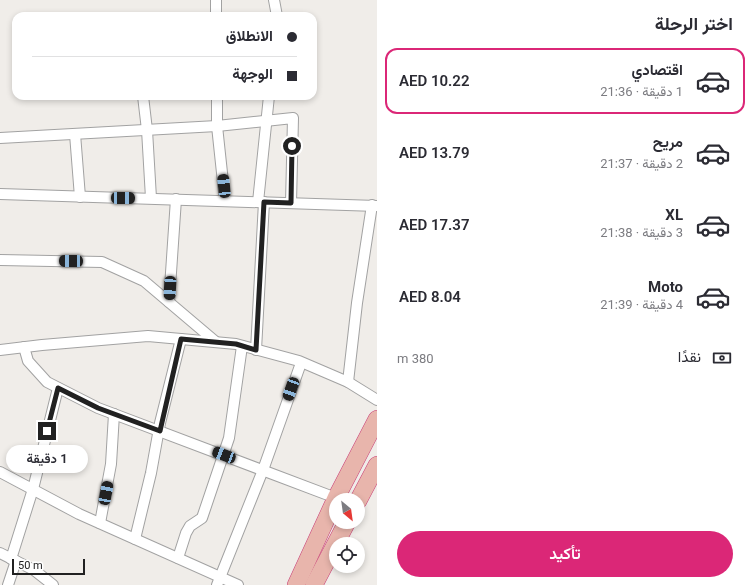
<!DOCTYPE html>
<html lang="ar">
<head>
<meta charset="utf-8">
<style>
  body { margin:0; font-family:Roboto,Vazirmatn,sans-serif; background:#f7f7f7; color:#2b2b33; direction:rtl; height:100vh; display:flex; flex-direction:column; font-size:15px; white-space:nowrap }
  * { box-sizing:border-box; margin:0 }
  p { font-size:13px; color:#7c7c81 }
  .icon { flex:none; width:22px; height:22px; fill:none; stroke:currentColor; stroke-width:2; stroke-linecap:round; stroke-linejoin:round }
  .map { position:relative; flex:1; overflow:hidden; direction:ltr }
  .drawer { display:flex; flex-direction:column; background:#fff; width:376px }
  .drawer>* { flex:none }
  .hud { position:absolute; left:12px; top:12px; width:305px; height:88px; border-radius:12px; box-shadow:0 2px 6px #0003; direction:rtl; display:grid; align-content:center; height:88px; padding:0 20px; background:#fff }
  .needle { width:26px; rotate:151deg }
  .controls { position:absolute; left:329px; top:493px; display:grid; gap:8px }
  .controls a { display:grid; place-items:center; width:36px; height:36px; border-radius:50%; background:#fff; box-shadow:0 2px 6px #0003; font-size:20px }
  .scale { position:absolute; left:12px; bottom:10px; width:73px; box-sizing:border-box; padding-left:4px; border:2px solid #212121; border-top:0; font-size:11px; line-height:14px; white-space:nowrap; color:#212121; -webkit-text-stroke:3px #fff; paint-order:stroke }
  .end { position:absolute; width:18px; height:18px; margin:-9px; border:5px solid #212121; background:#fff; box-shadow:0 0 0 2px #fff }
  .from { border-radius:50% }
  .bubble { position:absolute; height:28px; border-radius:14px; background:#fff; box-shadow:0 2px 6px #0003; font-size:13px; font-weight:600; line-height:28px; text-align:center; direction:rtl }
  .car { position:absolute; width:12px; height:24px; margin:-12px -6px; border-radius:5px; box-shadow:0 0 3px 1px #0007; background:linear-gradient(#222 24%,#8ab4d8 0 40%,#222 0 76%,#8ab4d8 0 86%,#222 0) }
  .hud b { display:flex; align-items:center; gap:14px; height:38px; font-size:15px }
  .hud b+b { border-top:1px solid #e1e1e2 }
  .hud i { width:10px; height:10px; background:#2b2b33 }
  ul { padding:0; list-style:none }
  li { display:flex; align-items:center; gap:12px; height:66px; margin:0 8px 6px; padding:0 12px; border:2px solid transparent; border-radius:12px }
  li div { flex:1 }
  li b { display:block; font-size:15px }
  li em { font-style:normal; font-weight:600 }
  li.current { border-color:#db2777 }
  li>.icon { width:36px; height:36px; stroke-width:1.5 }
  h2 { padding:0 20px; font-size:18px; line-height:48px }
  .pay { display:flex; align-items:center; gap:10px; height:44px; padding:0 20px; font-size:15px }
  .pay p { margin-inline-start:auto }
  .button { display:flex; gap:8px; margin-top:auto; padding:8px 20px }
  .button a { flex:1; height:46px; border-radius:24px; background:#db2777; color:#fff; font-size:16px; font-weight:600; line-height:46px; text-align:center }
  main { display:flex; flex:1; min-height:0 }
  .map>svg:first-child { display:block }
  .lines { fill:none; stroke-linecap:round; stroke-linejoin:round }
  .minor-casing { stroke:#a2a2a2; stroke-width:12 }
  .trunk-casing { stroke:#c83d76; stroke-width:18 }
  .minor { stroke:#fff; stroke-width:10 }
  .trunk { stroke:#e8b5ac; stroke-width:17 }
  .route { stroke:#212121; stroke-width:5 }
</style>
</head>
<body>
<main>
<section class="drawer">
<h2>اختر الرحلة</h2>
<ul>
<li class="current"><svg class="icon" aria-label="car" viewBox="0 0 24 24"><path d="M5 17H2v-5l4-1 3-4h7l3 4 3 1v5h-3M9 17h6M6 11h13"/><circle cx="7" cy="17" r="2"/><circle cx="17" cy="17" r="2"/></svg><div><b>اقتصادي</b><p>1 دقيقة · 21:36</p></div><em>AED 10.22</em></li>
<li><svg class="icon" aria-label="car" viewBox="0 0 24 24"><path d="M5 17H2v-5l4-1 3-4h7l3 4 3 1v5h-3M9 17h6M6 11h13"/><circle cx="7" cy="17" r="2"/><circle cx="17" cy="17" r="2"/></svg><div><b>مريح</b><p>2 دقيقة · 21:37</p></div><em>AED 13.79</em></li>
<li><svg class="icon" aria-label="car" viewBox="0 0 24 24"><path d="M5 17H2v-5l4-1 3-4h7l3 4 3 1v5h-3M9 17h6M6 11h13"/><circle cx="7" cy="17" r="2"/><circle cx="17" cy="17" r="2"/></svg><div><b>XL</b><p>3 دقيقة · 21:38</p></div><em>AED 17.37</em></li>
<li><svg class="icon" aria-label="car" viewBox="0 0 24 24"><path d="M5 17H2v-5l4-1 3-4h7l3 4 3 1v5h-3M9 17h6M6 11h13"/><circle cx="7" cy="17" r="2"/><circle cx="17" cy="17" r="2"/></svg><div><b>Moto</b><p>4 دقيقة · 21:39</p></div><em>AED 8.04</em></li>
</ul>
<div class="pay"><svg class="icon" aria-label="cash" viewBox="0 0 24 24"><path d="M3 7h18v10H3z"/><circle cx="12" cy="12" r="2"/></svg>نقدًا<p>380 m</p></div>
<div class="button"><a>تأكيد</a></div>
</section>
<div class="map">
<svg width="377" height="585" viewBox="0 0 377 585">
  <rect width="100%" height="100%" fill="#f0ede9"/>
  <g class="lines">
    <!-- minor casing -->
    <g class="minor-casing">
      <g id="minor">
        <polyline points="216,0 216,16"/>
        <polyline points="274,0 277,16"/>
        <polyline points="143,96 147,130 151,198"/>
        <polyline points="217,96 217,126 225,201"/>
        <polyline points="75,134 80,197"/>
        <polyline points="0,138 217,126 293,118 291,203"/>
        <polyline points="0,194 377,206"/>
        <polyline points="258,202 269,96"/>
        <polyline points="0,260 102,262 144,281 216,342"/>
        <polyline points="169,302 176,199"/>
        <polyline points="24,347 28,361 47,382 98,408 336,498"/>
        <polyline points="0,350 42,345 148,336 236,344 299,361 348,382 377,400"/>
        <polyline points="256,350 264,202"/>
        <polyline points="348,382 357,303 372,205"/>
        <polyline points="0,472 79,514 238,585"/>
        <polyline points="100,523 111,464 114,414"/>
        <polyline points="135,539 151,473 160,423 181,339"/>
        <polyline points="0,553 34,570 53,585"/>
        <polyline points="178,558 186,533 190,526 202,518 229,438 242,346"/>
        <polyline points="11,559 33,489 58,388"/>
        <polyline points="8,585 16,561"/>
        <polyline points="217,585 263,470 301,363"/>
      </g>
    </g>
    <!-- trunk casing -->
    <g class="trunk-casing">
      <g id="trunk">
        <polyline points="358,501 377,465"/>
        <polyline points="296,585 336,498 377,419"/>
        <polyline points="314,585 347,522"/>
      </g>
    </g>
    <!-- minor -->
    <use href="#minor" class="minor"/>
    <!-- trunk -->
    <use href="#trunk" class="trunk"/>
  </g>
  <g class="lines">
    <!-- route -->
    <polyline class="route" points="47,431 58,388 98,408 160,431 181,339 236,344 256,350 264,202 291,203 292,146"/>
  </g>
</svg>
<div class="controls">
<a><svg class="needle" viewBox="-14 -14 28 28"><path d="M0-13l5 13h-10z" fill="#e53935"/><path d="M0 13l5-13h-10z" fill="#7c7c81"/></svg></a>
<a><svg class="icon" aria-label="locate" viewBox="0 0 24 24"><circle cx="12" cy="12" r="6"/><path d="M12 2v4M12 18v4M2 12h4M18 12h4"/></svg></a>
</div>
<div class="scale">50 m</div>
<i class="end from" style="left:292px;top:146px"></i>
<i class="end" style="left:47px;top:431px"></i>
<div class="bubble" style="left:6px;top:445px;width:82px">1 دقيقة</div>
<i class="car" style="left:224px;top:186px;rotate:354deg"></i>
<i class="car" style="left:123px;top:198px;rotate:91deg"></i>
<i class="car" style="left:71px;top:261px;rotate:271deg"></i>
<i class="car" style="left:170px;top:288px;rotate:183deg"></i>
<i class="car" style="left:291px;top:389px;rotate:200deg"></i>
<i class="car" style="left:224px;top:455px;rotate:291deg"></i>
<i class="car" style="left:106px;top:493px;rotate:11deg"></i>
<div class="hud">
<b><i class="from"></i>الانطلاق</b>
<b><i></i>الوجهة</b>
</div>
</div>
</main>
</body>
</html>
